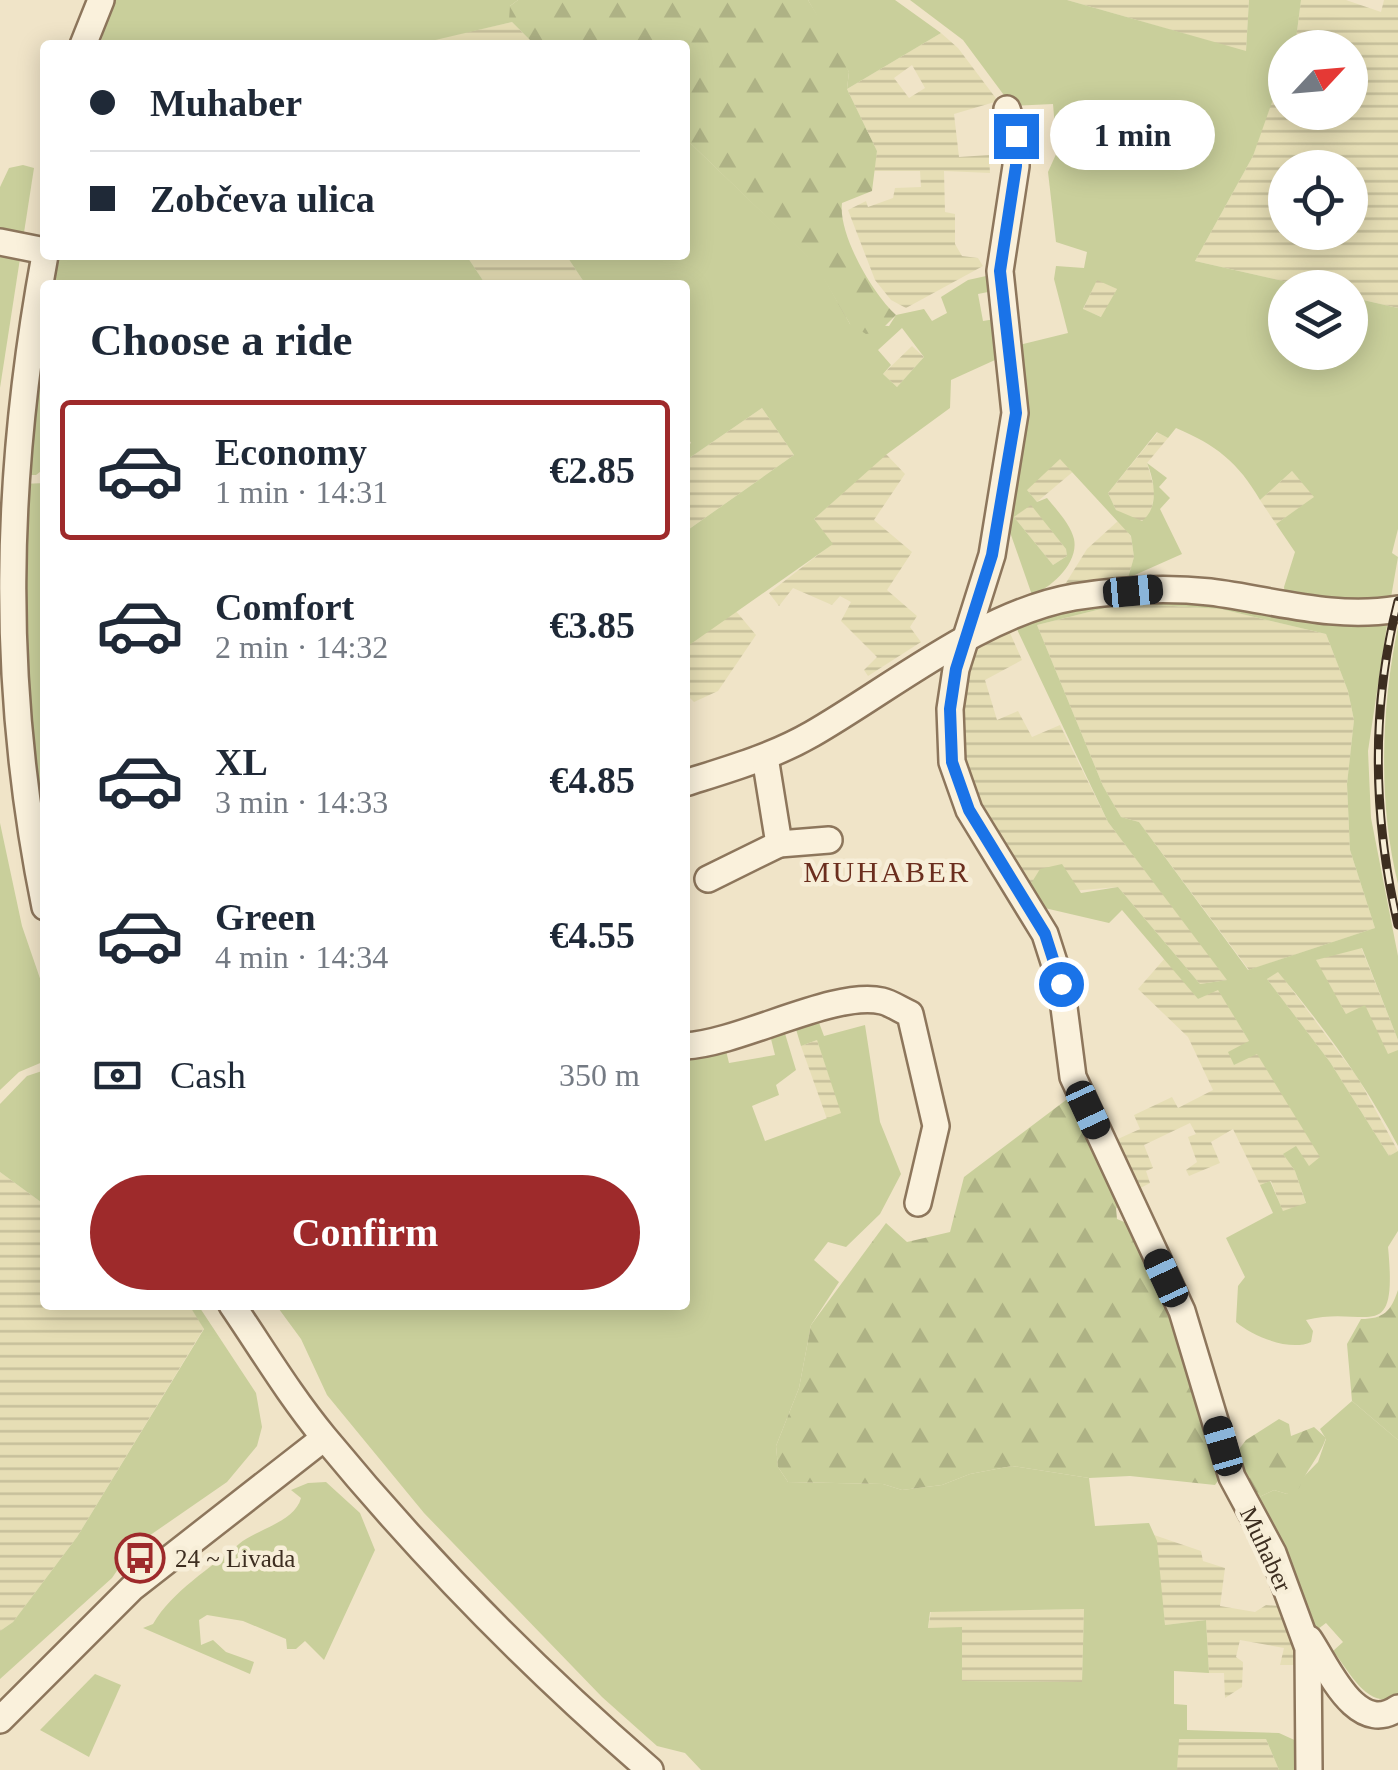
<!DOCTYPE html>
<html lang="en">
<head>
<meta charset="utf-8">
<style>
  body { margin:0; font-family:"Times New Roman",serif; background:#f6f6f7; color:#1f2937; height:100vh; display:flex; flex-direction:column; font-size:38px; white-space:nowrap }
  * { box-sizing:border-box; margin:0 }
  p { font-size:32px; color:#747a83 }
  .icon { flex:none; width:55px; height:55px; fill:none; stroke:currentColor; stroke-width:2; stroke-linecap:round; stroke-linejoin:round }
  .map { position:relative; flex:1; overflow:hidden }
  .side { position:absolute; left:40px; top:280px; width:650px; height:1030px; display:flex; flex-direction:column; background:#fff; border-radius:10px; box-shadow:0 5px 25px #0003 }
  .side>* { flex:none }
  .guide { position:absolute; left:40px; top:40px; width:650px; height:220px; border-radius:10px; box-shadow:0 5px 25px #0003; display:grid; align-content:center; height:220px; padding:0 50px; background:#fff }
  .needle { width:65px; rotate:64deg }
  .tools { position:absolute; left:1268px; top:30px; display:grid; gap:20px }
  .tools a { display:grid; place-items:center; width:100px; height:100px; border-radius:50%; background:#fff; box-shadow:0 5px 25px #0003; font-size:50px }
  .end { position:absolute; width:45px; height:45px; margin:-22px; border:12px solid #1a73e8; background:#fff; box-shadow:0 0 0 5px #fff }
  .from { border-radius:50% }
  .bubble { position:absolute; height:70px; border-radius:35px; background:#fff; box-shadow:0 5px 25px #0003; font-size:32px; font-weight:600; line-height:70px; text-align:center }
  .car { position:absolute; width:30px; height:60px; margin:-30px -15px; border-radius:12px; box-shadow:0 0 8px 2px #0007; background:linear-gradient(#222 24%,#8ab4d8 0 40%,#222 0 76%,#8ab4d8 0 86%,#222 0) }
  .guide b { display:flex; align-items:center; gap:35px; height:95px; font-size:38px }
  .guide b+b { border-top:2px solid #e0e1e3 }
  .guide i { width:25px; height:25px; background:#1f2937 }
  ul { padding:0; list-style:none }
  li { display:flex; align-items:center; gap:30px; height:140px; margin:0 20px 15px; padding:0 30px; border:5px solid transparent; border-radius:10px }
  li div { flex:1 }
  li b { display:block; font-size:38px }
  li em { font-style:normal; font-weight:600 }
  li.active { border-color:#9e2a2b }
  li>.icon { width:90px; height:90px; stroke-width:1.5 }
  h2 { padding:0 50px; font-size:45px; line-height:120px }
  .pay { display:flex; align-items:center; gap:25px; height:110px; padding:0 50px; font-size:38px }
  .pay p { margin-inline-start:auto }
  .cta { display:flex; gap:20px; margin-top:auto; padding:20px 50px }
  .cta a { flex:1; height:115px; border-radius:60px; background:#9e2a2b; color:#fff; font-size:40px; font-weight:600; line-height:115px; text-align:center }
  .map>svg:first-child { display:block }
  .farmland { fill:url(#farmland-rules); fill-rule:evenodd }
  .grass { fill:#c9cf9b; fill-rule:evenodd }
  .forest { fill:url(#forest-firs) }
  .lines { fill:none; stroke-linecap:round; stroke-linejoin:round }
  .minor-casing { stroke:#8d765c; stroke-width:30 }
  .minor { stroke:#faf1dc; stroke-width:25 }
  .rail-casing { stroke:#3d2e20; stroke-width:9 }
  .rail { stroke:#f7eed8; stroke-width:5; stroke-dasharray:15; stroke-linecap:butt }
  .route { stroke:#1a73e8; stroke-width:12 }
  .labels { text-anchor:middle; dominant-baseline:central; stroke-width:9; stroke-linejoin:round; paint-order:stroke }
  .street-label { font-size:25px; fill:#3d2e20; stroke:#f7eed8 }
  .poi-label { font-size:25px; fill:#3d2e20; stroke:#f7eed8; text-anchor:start }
  .quarter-label { font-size:30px; letter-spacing:2.5px; fill:#6b2e1e; stroke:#f7eed8 }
</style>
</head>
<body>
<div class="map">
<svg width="1398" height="1770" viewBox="0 0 1398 1770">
  <defs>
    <pattern id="farmland-rules" width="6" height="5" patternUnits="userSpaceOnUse" patternTransform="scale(2.5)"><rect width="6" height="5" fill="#e6deb5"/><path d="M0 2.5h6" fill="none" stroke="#c6bf9b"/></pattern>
    <pattern id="forest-firs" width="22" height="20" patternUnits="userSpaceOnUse" patternTransform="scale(2.5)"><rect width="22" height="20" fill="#c9cf9b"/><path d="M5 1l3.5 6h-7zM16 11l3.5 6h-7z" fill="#aeb285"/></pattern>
  </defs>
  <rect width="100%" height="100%" fill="#f0e4c8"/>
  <!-- farmland -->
  <g class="farmland">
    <polygon points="1067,0 1249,0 1246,52 1130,18"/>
    <path d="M1301 0H1346L1381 12 1384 0H1398V308L1350 297V288L1310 287 1195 261 1253 156 1282 65 1285 112H1350V48L1295 47ZM1285 168H1350V232H1285Z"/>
    <polygon points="512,22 535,45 414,45 423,42"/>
    <path d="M941 33 958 48 998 101 954 114 959 157 989 155 990 173 944 171 945 212 955 214V244L962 256 978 258 983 266 906 308 891 300 875 280 848 210 866 201 868 207 893 198 895 188 921 187 920 171H874L877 151 847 89ZM912 65 925 88 909 98 894 78Z"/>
    <polygon points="466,255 566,255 586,285 486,285"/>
    <polygon points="1097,279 1117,289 1102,317 1083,310"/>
    <polygon points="912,346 924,357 897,387 883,374"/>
    <polygon points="762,408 794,455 685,532 685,461"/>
    <polygon points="1158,432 1168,438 1147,463 1155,491 1151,511 1148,519 1136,522 1116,510 1108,493"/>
    <polygon points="886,454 905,474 874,520 912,552 887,590 917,616 910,627 921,642 868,676 864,670 877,657 841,621 851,602 840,596 832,605 793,588 779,606 769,593 832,544 814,519"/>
    <polygon points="1060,458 1075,470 1037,502 1026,489"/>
    <polygon points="1292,471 1315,497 1276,524 1260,500"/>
    <polygon points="1031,504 1066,549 1067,556 1053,565 1014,517"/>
    <polygon points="1119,520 1131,537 1134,557 1128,578 1073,589 1064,586 1087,549"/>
    <polygon points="1125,603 1221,609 1326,634 1348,691 1354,720 1347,784 1350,850 1375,928 1249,970 1139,822 1121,817 1103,786 1037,625"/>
    <polygon points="735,610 756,635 718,691 694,702 685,693 685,648"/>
    <polygon points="1006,624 1022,660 985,680 997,720 1018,711 1032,737 1060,725 1108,822 1228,980 1200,984 1118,887 1024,895 962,780 956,704 972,641"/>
    <polygon points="1361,947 1398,1040 1398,1050 1388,1055 1346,1014 1315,960"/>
    <polygon points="1166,957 1198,999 1218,989 1249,1041 1234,1065 1257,1053 1321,1157 1309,1167 1283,1154 1295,1171 1306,1204 1283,1212 1271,1181 1260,1185 1233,1129 1211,1142 1220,1163 1189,1176 1186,1170 1197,1162 1188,1137 1196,1134 1190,1123 1144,1145 1153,1168 1146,1171 1150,1183 1131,1193 1109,1143 1140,1129 1134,1115 1172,1097 1178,1108 1213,1090 1188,1037 1138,989"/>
    <polygon points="1278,971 1358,1078 1398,1151 1389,1156 1330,1062 1267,979"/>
    <polygon points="817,1040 842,1113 827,1119 801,1046"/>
    <polygon points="0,1172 45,1205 45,1305 189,1305 204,1328 77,1537 13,1622 0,1631"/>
    <polygon points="1154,1535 1201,1551 1203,1561 1225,1568 1220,1606 1255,1612 1266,1605 1292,1607 1302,1665 1280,1665 1284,1648 1240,1640 1236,1657 1243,1662 1242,1687 1225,1698 1224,1673 1209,1673 1206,1620 1165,1625"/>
    <polygon points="1084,1609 1082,1682 962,1681 928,1629 931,1611"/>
    <polygon points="1178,1739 1266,1739 1279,1770 1177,1770"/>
  </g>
  <!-- grass -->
  <g class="grass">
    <polygon points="113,0 518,0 510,6 512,22 414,45 100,45"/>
    <polygon points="808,0 895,0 941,33 847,89 849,72"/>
    <path d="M910 0H1067L1246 51 1249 0H1301L1295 47 1285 48V65L1253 156 1195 261 1310 287 1285 288V352H1350V297L1398 308V529L1392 553 1398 557 1390 603 1285 597 1284 587 1295 552 1276 524 1314 497 1292 471 1260 500C1238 462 1216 445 1176 428L1168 438 1157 432 1108 493 1116 510 1142 521C1159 508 1155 482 1147 463L1167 478 1159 487 1170 498 1160 509 1182 554 1128 578 1134 557 1131 536 1060 459 1027 490 1037 502 1047 498C1056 509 1071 525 1074 539 1079 563 1051 588 1032 595L1005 518 1015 346 1068 333 1054 279 1056 266 1084 268 1087 252 1056 242 1048 172 1057 152 1053 104 1012 106 963 40ZM1097 280 1117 289 1101 317 1083 309ZM1031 505 1066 549 1067 556 1053 565 1014 517Z"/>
    <path d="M685 138 816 264 850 324 889 326 896 315 924 309 932 321 947 313 941 297 968 280 995 274 998 290 978 294 983 321 1001 318 1006 355 951 380 950 408 887 454 814 519 833 544 685 648V532L794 455 762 408 685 461V448L691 443 685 433V285H586L566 255H685ZM902 328 924 357 897 387 883 374 891 365 878 350Z"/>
    <polygon points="23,165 34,168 0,388 0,187 9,168"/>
    <polygon points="55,255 466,255 486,285 51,285"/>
    <polygon points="45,322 45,468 36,475 23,475"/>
    <polygon points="45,483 45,872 23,763 22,484"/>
    <path d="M1122 596 1387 625 1368 751 1371 818 1398 956V1040L1362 948 1316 960 1346 1014 1365 1005 1388 1054 1398 1050V1146C1365 1083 1323 1026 1278 972L1267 979 1330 1062 1389 1156 1398 1151V1231L1388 1247C1398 1350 1367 1304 1306 1320L1313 1331 1311 1342C1290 1352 1252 1336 1236 1322L1238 1286 1245 1277 1226 1238 1273 1213 1260 1185 1270 1181 1283 1211 1306 1203 1295 1171 1283 1154 1296 1146 1309 1166 1320 1157 1257 1054 1234 1065 1228 1052 1249 1041 1218 990 1198 999 1122 910 1109 923 1036 906 1024 895 1040 869 1062 864 1081 893 1118 887 1200 984 1227 980 1108 822 1014 623ZM1125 603 1221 609 1326 634 1348 691 1354 720 1347 784 1350 850 1375 928 1248 970 1139 822 1121 817 1103 786 1037 625Z"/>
    <path d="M1398 627V884C1378 804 1381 707 1398 627Z"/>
    <polygon points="0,823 22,926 45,993 45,1061 19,1072 0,1090"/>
    <path d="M766 1019 783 1027 796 1070 776 1085 779 1095 752 1106 765 1141 841 1113 817 1040 801 1046 795 1026 818 1020 824 1036 865 1025 880 1122 901 1174 880 1214 846 1247 828 1242 814 1260 839 1282 811 1325 799 1388 776 1446 778 1467 788 1482 883 1484 902 1490 942 1485 970 1474 1012 1466 1089 1478 1095 1526 1149 1523 1157 1541 1165 1625 1206 1620 1209 1673 1174 1671V1704L1187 1705V1730L1279 1733 1301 1743 1305 1770H1279L1266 1739H1179L1177 1770H701L685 1753 657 1746 602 1697 424 1513 327 1395 301 1339 276 1305H685V1046L722 1034 729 1063 775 1055ZM1084 1609 1082 1682 962 1681V1627L928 1628 930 1612Z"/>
    <polygon points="45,1070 45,1205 0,1172 0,1104 27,1076"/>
    <polygon points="189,1305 198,1305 256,1393 262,1427 257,1446 227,1482 133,1547 112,1578 0,1679 0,1631 13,1622 77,1537 204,1329"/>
    <path d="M1352 1401 1398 1440V1697C1367 1710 1350 1672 1333 1651L1343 1642 1326 1623 1314 1632 1290 1560 1253 1500 1274 1490 1287 1494 1318 1462 1326 1439 1320 1429Z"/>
    <path d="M326 1482 360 1513 375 1550 324 1660 305 1641 296 1649H287L286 1639 243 1621 207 1615 199 1620 201 1645 213 1640 226 1652 254 1662 250 1674 143 1628 153 1624C172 1591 211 1568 239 1544 257 1529 295 1522 301 1498L291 1490 308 1483Z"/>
    <polygon points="95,1674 121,1685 89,1757 40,1730"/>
  </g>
  <!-- forest -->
  <g class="forest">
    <path d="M518 0H808L840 52 849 72 847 89 877 151 872 191 842 203C838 235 873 294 896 315L879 332 866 334 850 324 815 264 685 138V45H535L509 19 510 6Z"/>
    <polygon points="1070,1097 1126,1204 1116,1208 1117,1219 1139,1228 1178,1310 1225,1471 1215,1485 1130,1476 1089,1478 1012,1466 970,1474 942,1485 902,1490 883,1484 788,1482 778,1467 776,1446 799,1388 811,1325 886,1223 907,1242 950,1232 964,1177"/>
    <path d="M1398 1290V1440L1352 1401 1347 1344 1361 1319C1384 1319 1391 1311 1398 1290Z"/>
    <path d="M1279 1419 1289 1424 1291 1436 1314 1427 1326 1438C1319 1458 1306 1470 1299 1488L1287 1494 1274 1490 1253 1500 1233 1457 1246 1440Z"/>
  </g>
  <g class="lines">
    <!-- minor casing -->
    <g class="minor-casing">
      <g id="minor">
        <polyline points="83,45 101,0"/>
        <polyline points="1007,109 1016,137 1016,166 1000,271 1015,413 992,555 956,669 950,709 952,762 969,810 1045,934 1061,984 1073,1077 1182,1311 1232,1477 1273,1553 1308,1648 1309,1770"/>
        <polyline points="0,242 45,251"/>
        <path d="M685 783C729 769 772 757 812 734 892 688 982 613 1074 597 1118 590 1165 587 1210 592 1274 600 1333 620 1398 609"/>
        <polyline points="779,844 829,840"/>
        <polyline points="708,879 779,844 765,757"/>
        <path d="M45 907C0 686 4 477 45 255"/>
        <path d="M685 1046C741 1043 834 990 882 1001 891 1003 901 1010 910 1014L936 1126 918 1203"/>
        <path d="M232 1305C262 1349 290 1396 324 1437 422 1556 533 1669 650 1770"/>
        <path d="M1309 1639C1328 1667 1356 1737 1398 1708"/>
        <polyline points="0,1720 132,1588 324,1438"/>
      </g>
    </g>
    <!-- minor -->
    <use href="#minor" class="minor"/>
    <!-- rail casing -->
    <g class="rail-casing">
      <path id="rail" d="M1398 601C1371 707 1373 818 1398 925"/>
    </g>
    <!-- rail -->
    <use href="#rail" class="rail"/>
  </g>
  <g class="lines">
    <!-- route -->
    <polyline class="route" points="1016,136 1016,166 1000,271 1016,413 992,555 956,669 950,709 952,762 969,810 1045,934 1061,984"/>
  </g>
  <!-- icons -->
  <defs>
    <g id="bus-ring" transform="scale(2.5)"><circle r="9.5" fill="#f7eed8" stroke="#9e2a2b" stroke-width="1.5"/><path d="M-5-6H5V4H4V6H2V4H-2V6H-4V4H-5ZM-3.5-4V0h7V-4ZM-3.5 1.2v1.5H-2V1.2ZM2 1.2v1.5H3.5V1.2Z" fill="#9e2a2b"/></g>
  </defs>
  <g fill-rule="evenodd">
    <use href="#bus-ring" x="140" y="1558"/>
  </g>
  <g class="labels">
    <!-- street labels -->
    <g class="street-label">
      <text transform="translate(1266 1549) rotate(65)">Muhaber</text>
    </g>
    <!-- poi labels -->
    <g class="poi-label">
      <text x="175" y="1558">24 ~ Livada</text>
    </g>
    <!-- quarter labels -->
    <g class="quarter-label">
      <text x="887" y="871">MUHABER</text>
    </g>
  </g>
</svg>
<div class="tools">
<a><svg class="needle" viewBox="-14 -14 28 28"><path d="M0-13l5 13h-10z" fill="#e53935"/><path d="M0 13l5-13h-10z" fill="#747a83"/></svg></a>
<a><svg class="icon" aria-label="locate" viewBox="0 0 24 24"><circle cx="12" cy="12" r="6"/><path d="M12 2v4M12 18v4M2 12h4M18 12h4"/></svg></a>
<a><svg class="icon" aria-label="layers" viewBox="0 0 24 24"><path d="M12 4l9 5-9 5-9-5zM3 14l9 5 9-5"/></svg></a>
</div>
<i class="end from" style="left:1061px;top:984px"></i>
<i class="end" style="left:1016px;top:136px"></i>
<div class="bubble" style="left:1050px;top:100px;width:165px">1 min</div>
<i class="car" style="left:1133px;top:591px;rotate:85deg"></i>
<i class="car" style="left:1088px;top:1110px;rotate:155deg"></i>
<i class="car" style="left:1166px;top:1278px;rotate:335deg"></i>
<i class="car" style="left:1223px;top:1446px;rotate:344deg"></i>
<div class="guide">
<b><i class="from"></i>Muhaber</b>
<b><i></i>Zobčeva ulica</b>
</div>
<section class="side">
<h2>Choose a ride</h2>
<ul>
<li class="active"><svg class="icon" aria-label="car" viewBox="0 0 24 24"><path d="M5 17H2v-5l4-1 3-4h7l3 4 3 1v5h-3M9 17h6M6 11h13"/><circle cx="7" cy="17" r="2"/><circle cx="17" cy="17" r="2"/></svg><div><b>Economy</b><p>1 min · 14:31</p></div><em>€2.85</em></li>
<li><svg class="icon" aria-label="car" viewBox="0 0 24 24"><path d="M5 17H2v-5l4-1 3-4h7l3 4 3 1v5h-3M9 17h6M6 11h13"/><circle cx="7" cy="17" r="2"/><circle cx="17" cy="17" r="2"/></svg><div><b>Comfort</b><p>2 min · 14:32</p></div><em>€3.85</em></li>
<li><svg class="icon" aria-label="car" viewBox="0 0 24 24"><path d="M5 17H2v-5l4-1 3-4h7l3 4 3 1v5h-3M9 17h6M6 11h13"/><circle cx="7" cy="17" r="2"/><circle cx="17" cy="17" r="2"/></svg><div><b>XL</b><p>3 min · 14:33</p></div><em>€4.85</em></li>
<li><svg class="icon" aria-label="car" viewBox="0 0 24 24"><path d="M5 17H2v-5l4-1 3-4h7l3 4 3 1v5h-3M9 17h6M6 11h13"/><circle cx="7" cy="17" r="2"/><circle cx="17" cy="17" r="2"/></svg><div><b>Green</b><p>4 min · 14:34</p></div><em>€4.55</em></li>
</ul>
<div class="pay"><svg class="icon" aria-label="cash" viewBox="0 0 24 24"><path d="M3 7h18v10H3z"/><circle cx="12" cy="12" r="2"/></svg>Cash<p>350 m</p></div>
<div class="cta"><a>Confirm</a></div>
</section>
</div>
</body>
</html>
